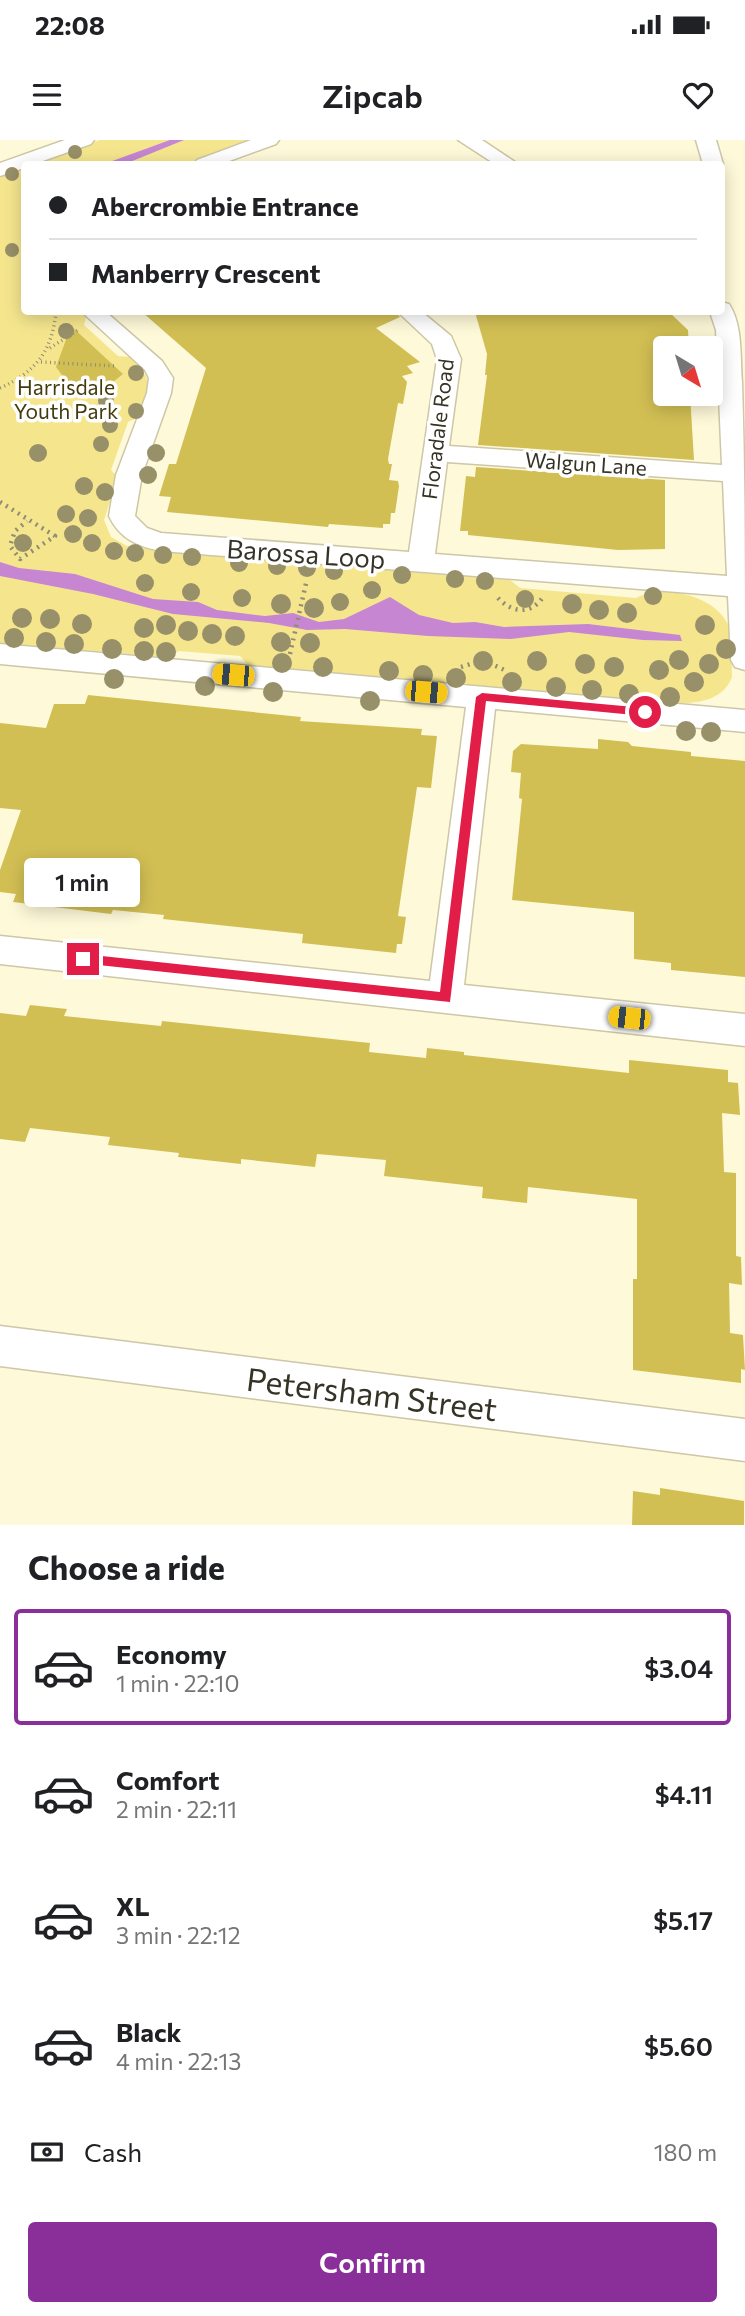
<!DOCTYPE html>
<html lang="en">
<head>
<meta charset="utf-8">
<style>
  body { margin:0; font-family:Commissioner,sans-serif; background:#f6f6f6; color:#202124; height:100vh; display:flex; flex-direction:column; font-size:26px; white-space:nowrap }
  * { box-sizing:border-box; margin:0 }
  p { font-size:23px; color:#757577 }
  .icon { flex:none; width:38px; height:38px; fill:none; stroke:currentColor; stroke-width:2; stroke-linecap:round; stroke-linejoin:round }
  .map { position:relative; height:1385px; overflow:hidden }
  .drawer { display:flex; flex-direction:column; background:#fff; flex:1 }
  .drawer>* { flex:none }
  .guide { position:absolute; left:21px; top:21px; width:704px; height:154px; border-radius:7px; box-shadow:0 4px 18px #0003; display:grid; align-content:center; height:154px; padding:0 28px; background:#fff }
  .needle { width:46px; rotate:142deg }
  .tools { position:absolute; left:653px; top:196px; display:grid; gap:14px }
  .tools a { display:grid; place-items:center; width:70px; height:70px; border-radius:7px; background:#fff; box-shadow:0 4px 18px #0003; font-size:35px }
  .end { position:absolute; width:32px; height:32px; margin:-16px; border:9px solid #e11d48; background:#fff; box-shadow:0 0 0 4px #fff }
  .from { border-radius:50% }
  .bubble { position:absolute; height:49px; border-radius:7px; background:#fff; box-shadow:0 4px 18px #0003; font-size:23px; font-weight:600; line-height:49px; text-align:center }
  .car { position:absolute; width:21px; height:42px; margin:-21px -10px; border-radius:9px; box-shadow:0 0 5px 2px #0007; background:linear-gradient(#f5c518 24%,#345 0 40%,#f5c518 0 76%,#345 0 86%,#f5c518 0) }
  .guide b { display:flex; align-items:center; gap:24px; height:66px; font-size:26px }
  .guide b+b { border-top:2px solid #e0e0e0 }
  .guide i { width:18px; height:18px; background:#202124 }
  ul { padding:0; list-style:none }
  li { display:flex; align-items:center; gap:21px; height:116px; margin:0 14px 10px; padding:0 14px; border:4px solid transparent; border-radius:7px }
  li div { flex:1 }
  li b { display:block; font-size:26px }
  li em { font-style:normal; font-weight:600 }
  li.on { border-color:#8a2f9a }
  li>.icon { width:63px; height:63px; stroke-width:1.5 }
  h2 { padding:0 28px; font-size:32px; line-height:84px }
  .pay { display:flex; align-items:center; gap:18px; height:77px; padding:0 28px; font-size:26px }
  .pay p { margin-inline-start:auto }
  .primary-button { display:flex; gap:14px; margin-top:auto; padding:14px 28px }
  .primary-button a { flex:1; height:80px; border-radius:7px; background:#8a2f9a; color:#fff; font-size:28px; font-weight:600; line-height:80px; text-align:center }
  .status { display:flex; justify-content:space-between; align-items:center; height:49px; padding:0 35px; background:#fff; direction:ltr }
  .status svg { height:19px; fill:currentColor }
  header { display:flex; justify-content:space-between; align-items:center; height:91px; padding:0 28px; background:#fff; font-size:32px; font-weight:600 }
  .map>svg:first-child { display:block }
  .green { fill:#f5e68e }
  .water { fill:#c686d2 }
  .building { fill:#d2bf54 }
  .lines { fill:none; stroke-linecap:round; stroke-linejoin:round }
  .minor-casing { stroke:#cdc7a7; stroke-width:3 }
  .path-far1 { stroke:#908c76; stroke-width:3.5; stroke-dasharray:1 3.5; stroke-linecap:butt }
  .path { stroke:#908c76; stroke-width:4.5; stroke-dasharray:2 5; stroke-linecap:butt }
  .minor { fill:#fff; fill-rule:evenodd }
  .tree { fill:#979068 }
  .route { fill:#e11d48 }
  .labels { text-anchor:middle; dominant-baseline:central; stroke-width:7; stroke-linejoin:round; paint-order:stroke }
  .far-park-label { font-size:21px; fill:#433b0d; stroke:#fff }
  .far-street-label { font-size:21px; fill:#353326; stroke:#fff }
  .street-label { font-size:26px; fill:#353326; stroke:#fff }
  .near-street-label { font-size:32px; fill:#353326; stroke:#fff }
</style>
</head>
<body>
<div class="status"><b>22:08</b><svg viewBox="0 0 49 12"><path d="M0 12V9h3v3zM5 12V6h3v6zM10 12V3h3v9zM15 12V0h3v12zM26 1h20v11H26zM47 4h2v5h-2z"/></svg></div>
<header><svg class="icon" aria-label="menu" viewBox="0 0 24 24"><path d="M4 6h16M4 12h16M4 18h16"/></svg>Zipcab<svg class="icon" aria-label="heart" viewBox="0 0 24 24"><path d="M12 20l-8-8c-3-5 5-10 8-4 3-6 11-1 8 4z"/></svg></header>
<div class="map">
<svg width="745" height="1385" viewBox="0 0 745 1385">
  <rect width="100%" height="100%" fill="#fef9d8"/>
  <!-- green -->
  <g class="green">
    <polygon points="100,0 252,0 187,24 32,24"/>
    <path d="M24 27V172H80L86 177 84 185 118 216 130 217C155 240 149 247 139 277L128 282 111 330 118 337 104 380 111 397 127 406 510 440 520 448 636 458C663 444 717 455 729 487 734 501 731 522 732 537 723 561 696 564 674 563L248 525 240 516 179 511 167 517 0 503V36Z"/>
  </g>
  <!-- water -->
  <g class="water">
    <polygon points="170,0 184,0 125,24 104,24"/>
    <polygon points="0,422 19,428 75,434 153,459 198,462 217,470 265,476 293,473 319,482 344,479 390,457 419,475 453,483 475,482 504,487 588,484 680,495 682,501 643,500 569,492 511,499 428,496 345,489 307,490 269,483 173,474 93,454 0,436"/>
  </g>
  <!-- building -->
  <g class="building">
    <polygon points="142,172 396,172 400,177 376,188 420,222 407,226 413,233 402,236 407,242 403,264 398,263 388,319 389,324 392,324 389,340 398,341 399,346 395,373 391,373 390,384 383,384 383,388 329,384 328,387 167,372 171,357 159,356 169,324 176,324 206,228"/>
    <polygon points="475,172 669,172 688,190 689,208 665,208 665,254 690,254 694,320 478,305 487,235 485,235 487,214"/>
    <polygon points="71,186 123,234 102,251 68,249 70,246 56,227"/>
    <polygon points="476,327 665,340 665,409 618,410 468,395 468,391 460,391 466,336 475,337"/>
    <polygon points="88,555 301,577 300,581 422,589 421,595 437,596 431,648 417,647 398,776 406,777 402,804 397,804 396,813 302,803 303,794 163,779 164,775 113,770 111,774 13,762 16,754 0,752 0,730 21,670 0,668 0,583 46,588 54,564 85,564"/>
    <polygon points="598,599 628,602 632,606 691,612 691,616 745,621 745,837 671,830 671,823 634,819 634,772 512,760 522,659 519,658 521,633 511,632 513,611 521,604 598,609"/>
    <polygon points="30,865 67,869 64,876 161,886 162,881 370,903 369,912 426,918 427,908 464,912 464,915 629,933 629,920 728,930 728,942 738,943 740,975 722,973 724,1032 736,1033 736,1116 741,1117 742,1145 729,1143 730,1193 743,1195 745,1230 741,1229 741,1243 633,1230 633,1139 637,1139 637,1059 528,1047 527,1063 482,1058 483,1047 384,1036 386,1020 317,1014 315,1027 241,1019 241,1024 178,1017 179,1013 108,1005 110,997 30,988 25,1002 0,999 0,873 26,876"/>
    <polygon points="660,1348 744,1361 744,1385 632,1385 633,1351 660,1355"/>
  </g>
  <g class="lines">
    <!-- minor casing -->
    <g class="minor-casing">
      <g id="minor">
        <polygon points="65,0 94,0 91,4 34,24 24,24 24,28 0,36 0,23"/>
        <polygon points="251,0 279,0 276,4 221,24 194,24 197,20"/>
        <polygon points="458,0 482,0 518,24 495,24"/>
        <polygon points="696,0 716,0 723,24 721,27 721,24 703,24"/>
        <path d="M721 162 729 164C743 185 740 218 742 242 745 338 745 434 745 530L735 527 731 520 728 456 161 411C137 406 120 399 109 376L116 335 147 253 149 238 145 230 82 172H106L162 221 173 238 171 253 142 335 135 376 147 388 161 393 409 412 437 219 432 204 398 172H422L451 196 461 219 449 306 722 325 716 190 710 172H721ZM447 322 723 341 727 436 435 414Z"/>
        <polygon points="0,504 745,570 745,592 495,569 464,845 745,874 745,906 0,824 0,796 430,841 466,567 0,524"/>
        <polygon points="0,1186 745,1279 745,1321 0,1226"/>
      </g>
    </g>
    <!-- path-far1 -->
    <g class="path-far1">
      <polyline points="50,208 78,190"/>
      <polyline points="41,222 116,226"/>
      <path d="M0 248C36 232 52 211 56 172"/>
    </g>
    <!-- path -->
    <g class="path">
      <polyline points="0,362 55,396 20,419 10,406 15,391 27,381"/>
      <path d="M498 458C512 473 531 475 543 457"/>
      <polyline points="290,514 307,439"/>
      <circle cx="483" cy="521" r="5.5"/>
      <polyline points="489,523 507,531"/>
      <polyline points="461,527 477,522"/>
    </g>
    <!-- minor -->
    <use href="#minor" class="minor"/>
  </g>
  <!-- trees -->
  <g class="tree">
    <circle cx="75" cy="12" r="7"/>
    <circle cx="12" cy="34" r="7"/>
    <circle cx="12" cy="110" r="7"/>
    <circle cx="66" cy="191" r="8"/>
    <circle cx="136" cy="233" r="8"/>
    <circle cx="106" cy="261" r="8"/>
    <circle cx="54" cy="271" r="8"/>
    <circle cx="136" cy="271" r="8"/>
    <circle cx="110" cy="285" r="8"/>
    <circle cx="101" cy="304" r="8"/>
    <circle cx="38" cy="313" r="9"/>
    <circle cx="156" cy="313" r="9"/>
    <circle cx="148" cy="335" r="9"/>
    <circle cx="84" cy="346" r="9"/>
    <circle cx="105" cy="352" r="9"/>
    <circle cx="66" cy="374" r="9"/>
    <circle cx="88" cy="378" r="9"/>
    <circle cx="73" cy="394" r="9"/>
    <circle cx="23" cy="403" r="9"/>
    <circle cx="92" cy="403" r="9"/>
    <circle cx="114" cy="411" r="9"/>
    <circle cx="135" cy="413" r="9"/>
    <circle cx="163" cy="415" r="9"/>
    <circle cx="192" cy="417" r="9"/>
    <circle cx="239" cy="423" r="9"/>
    <circle cx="277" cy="426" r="9"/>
    <circle cx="307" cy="428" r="9"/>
    <circle cx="334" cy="431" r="9"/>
    <circle cx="402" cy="435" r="9"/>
    <circle cx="455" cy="439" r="9"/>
    <circle cx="485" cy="441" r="9"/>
    <circle cx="145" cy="443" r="9"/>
    <circle cx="372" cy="450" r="9"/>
    <circle cx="191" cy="452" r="9"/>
    <circle cx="653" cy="456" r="9"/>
    <circle cx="242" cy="458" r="9"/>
    <circle cx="525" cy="459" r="9"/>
    <circle cx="340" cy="462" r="9"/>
    <circle cx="281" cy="464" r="10"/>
    <circle cx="572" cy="464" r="10"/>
    <circle cx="314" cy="468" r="10"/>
    <circle cx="599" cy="470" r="10"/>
    <circle cx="627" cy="473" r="10"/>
    <circle cx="22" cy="478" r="10"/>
    <circle cx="50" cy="479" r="10"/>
    <circle cx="82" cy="484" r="10"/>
    <circle cx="166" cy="485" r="10"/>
    <circle cx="705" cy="485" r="10"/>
    <circle cx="144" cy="488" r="10"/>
    <circle cx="188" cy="491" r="10"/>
    <circle cx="212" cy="494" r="10"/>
    <circle cx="235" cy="496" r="10"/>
    <circle cx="14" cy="498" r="10"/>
    <circle cx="46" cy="502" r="10"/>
    <circle cx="281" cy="502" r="10"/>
    <circle cx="310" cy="503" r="10"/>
    <circle cx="74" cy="504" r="10"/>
    <circle cx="112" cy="509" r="10"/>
    <circle cx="726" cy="509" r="10"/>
    <circle cx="144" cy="511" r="10"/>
    <circle cx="166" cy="512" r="10"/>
    <circle cx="679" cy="520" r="10"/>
    <circle cx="483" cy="521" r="10"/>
    <circle cx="537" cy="521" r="10"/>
    <circle cx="282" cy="523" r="10"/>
    <circle cx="585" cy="524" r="10"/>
    <circle cx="709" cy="524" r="10"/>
    <circle cx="323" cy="527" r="10"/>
    <circle cx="614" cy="527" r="10"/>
    <circle cx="659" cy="530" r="10"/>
    <circle cx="389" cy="531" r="10"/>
    <circle cx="423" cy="535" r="10"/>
    <circle cx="456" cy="538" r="10"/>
    <circle cx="114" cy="539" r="10"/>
    <circle cx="512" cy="542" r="10"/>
    <circle cx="694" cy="542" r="10"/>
    <circle cx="205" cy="546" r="10"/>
    <circle cx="556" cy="547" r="10"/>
    <circle cx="592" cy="550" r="10"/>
    <circle cx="273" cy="552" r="10"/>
    <circle cx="629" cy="554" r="10"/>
    <circle cx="670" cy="557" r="10"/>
    <circle cx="370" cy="561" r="10"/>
    <circle cx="686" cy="591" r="10"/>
    <circle cx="711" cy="592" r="10"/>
  </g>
  <!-- route -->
  <polygon class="route" points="482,553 645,568 650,572 645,576 486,561 450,862 79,823 79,815 83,814 440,852 476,557"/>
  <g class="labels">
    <!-- far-park labels -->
    <g class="far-park-label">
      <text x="66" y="246">Harrisdale<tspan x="66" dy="24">Youth Park</tspan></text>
    </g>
    <!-- far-street labels -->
    <g class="far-street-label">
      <text transform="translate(437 289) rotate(-83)">Floradale Road</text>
      <text transform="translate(586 323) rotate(4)">Walgun Lane</text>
    </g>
    <!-- street labels -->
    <g class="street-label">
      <text transform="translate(306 413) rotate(4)">Barossa Loop</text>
    </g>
    <!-- near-street labels -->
    <g class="near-street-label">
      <text transform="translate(372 1253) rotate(7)">Petersham Street</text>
    </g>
  </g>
</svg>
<div class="tools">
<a><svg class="needle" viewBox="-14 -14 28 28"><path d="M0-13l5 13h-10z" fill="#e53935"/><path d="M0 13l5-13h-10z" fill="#757577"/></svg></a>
</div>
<i class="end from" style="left:645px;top:572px"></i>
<i class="end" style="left:83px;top:819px"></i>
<div class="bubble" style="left:24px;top:718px;width:116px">1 min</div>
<i class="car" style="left:233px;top:535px;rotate:275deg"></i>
<i class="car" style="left:426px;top:552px;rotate:95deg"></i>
<i class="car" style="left:629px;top:878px;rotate:276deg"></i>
<div class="guide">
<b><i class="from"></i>Abercrombie Entrance</b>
<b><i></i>Manberry Crescent</b>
</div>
</div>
<section class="drawer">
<h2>Choose a ride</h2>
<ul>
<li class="on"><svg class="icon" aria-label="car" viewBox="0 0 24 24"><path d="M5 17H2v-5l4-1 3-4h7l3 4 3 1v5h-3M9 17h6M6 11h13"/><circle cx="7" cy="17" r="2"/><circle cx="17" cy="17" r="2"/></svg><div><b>Economy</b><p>1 min · 22:10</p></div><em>$3.04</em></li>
<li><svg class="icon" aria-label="car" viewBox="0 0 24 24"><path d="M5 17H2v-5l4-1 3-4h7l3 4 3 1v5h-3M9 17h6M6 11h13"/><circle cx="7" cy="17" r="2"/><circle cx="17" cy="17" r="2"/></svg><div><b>Comfort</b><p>2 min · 22:11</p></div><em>$4.11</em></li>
<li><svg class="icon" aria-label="car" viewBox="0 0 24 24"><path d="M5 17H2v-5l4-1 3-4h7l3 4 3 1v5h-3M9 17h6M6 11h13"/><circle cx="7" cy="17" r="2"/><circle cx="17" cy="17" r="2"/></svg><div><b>XL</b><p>3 min · 22:12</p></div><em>$5.17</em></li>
<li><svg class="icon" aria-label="car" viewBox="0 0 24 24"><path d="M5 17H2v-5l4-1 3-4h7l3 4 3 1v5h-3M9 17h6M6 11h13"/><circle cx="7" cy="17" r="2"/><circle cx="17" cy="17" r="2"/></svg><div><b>Black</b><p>4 min · 22:13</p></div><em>$5.60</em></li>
</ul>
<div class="pay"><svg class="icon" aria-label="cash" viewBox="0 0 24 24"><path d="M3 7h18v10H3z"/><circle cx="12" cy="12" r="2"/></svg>Cash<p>180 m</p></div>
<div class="primary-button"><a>Confirm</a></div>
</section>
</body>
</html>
